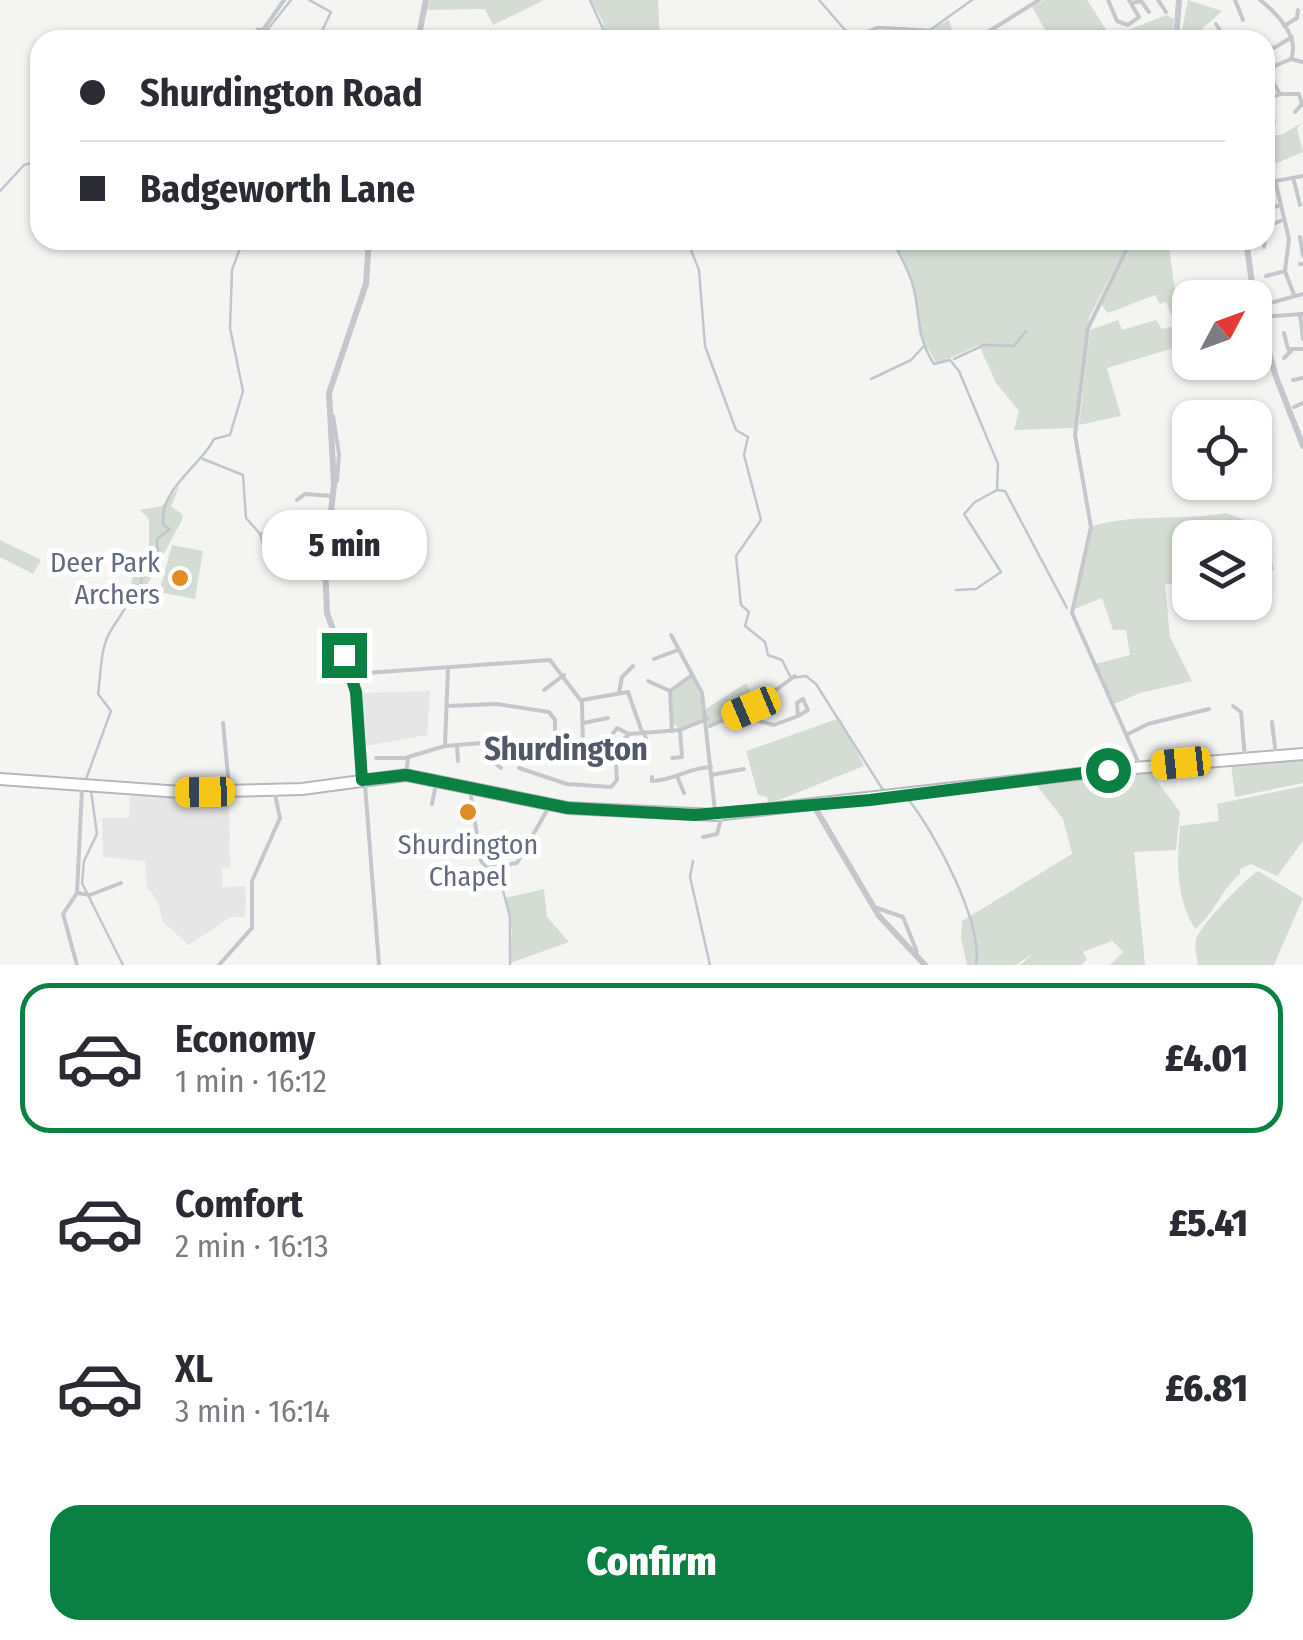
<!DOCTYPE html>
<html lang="en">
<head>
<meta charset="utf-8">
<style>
  body { margin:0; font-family:"Fira Sans Condensed",sans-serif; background:#f2f2f3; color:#2b2b33; height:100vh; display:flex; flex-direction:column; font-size:38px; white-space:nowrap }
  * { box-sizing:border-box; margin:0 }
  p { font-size:32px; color:#7c7c81 }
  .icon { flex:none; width:55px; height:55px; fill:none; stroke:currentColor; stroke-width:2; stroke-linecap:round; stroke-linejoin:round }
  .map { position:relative; height:965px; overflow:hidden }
  .sheet { display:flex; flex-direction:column; background:#fff; flex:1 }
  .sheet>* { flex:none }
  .top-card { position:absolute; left:30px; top:30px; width:1245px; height:220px; border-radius:30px; box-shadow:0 2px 8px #0004; display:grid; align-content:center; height:220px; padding:0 50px; background:#fff }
  .needle { width:65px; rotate:49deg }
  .fabs { position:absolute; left:1172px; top:280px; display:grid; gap:20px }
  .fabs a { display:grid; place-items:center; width:100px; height:100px; border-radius:20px; background:#fff; box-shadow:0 2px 8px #0004; font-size:50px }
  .end { position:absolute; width:45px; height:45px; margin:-22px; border:12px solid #0b8043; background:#fff; box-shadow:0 0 0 5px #fff }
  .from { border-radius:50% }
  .bubble { position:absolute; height:70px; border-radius:30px; background:#fff; box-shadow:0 2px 8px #0004; font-size:32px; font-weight:800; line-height:70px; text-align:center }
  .car { position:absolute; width:30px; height:60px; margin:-30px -15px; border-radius:12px; box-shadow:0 0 8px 2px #0007; background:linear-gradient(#f5c518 24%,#345 0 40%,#f5c518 0 76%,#345 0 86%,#f5c518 0) }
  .top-card b { display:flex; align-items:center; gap:35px; height:95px; font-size:38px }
  .top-card b+b { border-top:2px solid #e1e1e2 }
  .top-card i { width:25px; height:25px; background:#2b2b33 }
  ul { padding:18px 0 0; list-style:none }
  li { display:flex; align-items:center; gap:30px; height:150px; margin:0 20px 15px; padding:0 30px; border:5px solid transparent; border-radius:30px }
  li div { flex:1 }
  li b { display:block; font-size:38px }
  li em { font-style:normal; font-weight:800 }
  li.selected { border-color:#0b8043 }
  li>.icon { width:90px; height:90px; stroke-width:1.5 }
  .primary-button { display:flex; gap:20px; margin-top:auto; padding:20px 50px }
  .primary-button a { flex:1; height:115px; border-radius:30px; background:#0b8043; color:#fff; font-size:40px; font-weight:800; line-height:115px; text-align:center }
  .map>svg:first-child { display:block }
  .built { fill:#e5e6e5 }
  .green { fill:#d4dcd3 }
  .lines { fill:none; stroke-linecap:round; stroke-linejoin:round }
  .stream { stroke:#c0c6ce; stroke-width:2.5 }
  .primary-casing { stroke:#b6b8bd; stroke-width:14 }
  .minor { stroke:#c6c7cc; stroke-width:4 }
  .tertiary { stroke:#c6c7cc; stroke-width:6 }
  .primary { stroke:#fff; stroke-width:10 }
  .route { stroke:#0b8043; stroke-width:12 }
  .poi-dot { fill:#e18c26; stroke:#fff; stroke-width:4 }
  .labels { text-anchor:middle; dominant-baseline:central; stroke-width:10; stroke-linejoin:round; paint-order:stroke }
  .poi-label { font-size:28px; fill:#656c82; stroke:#fff; text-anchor:end }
  .quarter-label { font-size:32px; font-weight:bold; fill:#525868; stroke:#fff }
</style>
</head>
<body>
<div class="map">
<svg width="1303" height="965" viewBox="0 0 1303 965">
  <rect width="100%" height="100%" fill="#f4f5f2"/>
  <!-- built -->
  <g class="built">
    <polygon points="430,691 427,735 360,747 356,693"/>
    <polygon points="229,795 230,867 222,868 222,887 246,886 245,917 231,917 189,945 163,922 158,902 147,887 145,861 103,857 102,818 129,818 130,796"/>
  </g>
  <!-- green -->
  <g class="green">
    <polygon points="430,0 544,0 493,25 485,9 427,10"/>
    <polygon points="591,0 658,0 660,40 605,40 603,22"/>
    <polygon points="1044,0 1087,0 1111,37 1166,15 1174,19 1172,40 1109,40 1109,36 1051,40 1032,7"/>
    <polygon points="1188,0 1222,11 1190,40 1180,40"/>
    <polygon points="949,20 955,40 855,40 878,27 930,30"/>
    <polygon points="1303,122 1297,128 1303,152 1265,168 1265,135 1281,135"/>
    <polygon points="893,240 1129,240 1089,318 1075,428 1014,430 1019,411 996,383 979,345 937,364 919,334 916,292"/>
    <path d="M1133 240H1168C1173 274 1176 311 1190 343L1107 368 1121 416 1079 425 1090 330 1118 320 1122 330 1156 320 1162 329 1176 326 1166 302 1160 304 1155 295 1108 313 1100 303Z"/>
    <polygon points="180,485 171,506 183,515 182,520 138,602 126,602 136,567 149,552 149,519 140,510 162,506"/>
    <path d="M1226 513 1265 527 1274 570 1255 574V538H1190V585L1165 584 1170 637 1192 681 1140 693 1114 704 1095 664 1130 655 1126 630H1113L1102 598 1075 609 1093 526C1138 513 1182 521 1226 513Z"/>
    <polygon points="0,540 41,560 33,574 0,557"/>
    <polygon points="172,545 203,551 195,599 159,592"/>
    <polygon points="692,675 706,709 746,683 751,693 745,697 751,708 708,726 707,720 680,730 672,722 670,693"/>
    <polygon points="840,718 864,766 779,800 768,802 767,797 758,795 746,751"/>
    <polygon points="1303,758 1303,783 1235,797 1231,763"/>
    <polygon points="1149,770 1180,812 1176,850 1134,852 1145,965 1110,965 1123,952 1104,932 1112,941 1083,952 1087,959 1081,965 1020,965 1033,954 1016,965 967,965 961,938 962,921 1072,854 1076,869 1063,819 1035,783"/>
    <path d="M1303 786V841L1277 876 1251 864 1240 869V874C1221 890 1215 913 1195 929 1175 896 1177 863 1180 826L1219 821 1217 804Z"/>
    <path d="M1258 871 1303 898 1274 965H1198C1197 958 1194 946 1196 940 1199 926 1246 878 1258 871Z"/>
    <polygon points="544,889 547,917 569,942 510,963 512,931 505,898"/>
  </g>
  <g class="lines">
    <!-- stream -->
    <g class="stream">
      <polyline points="309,0 331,12 322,31 312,32 312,40"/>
      <polyline points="590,0 608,40"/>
      <polyline points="819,0 846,31 856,36 878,27 930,30 972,0"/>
      <polyline points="249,40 258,35 257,29 268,29 291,0"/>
      <polyline points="0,191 24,165 40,161"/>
      <polyline points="687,240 699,270 705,346 736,430 748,437 744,455 761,520 736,556 741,605 749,612 745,626 765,642 768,655 782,660 791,678 806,676 816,684 883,790"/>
      <path d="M892 240C901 257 911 274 915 294 920 321 918 340 934 364L950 360 959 371 998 464 997 490 1005 491 1067 608"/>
      <polyline points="954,359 984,345 1014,346 1026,331"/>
      <polyline points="871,379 911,360 923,347"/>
      <polyline points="203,459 243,475 246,518 260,534 324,528"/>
      <polyline points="260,534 265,552"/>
      <polyline points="956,590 976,589 1001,572 964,514 975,502 997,490"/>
      <path d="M86 779 111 711 98 694C101 675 100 653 108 636 115 620 128 611 130 592L141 586 142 568 158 559 157 539 170 529 164 526C156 491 202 465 214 439L230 435 243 391 230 328 232 270 243 240"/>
      <polyline points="91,791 97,834 84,861 82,883 123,965"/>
      <path d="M901 799H908C935 833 983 922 976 965"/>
      <polyline points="693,861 690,877 710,965"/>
      <polyline points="500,879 510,917 510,965"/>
    </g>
    <!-- primary casing -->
    <g class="primary-casing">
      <polyline id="primary" points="0,779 181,792 302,789 406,775 568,808 715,815 1122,769 1303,754"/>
    </g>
    <!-- minor -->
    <g class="minor">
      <polyline points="1108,0 1117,21 1128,25 1139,17 1129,0"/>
      <polyline points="1158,0 1166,12"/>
      <polyline points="1235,0 1243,20"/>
      <path d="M1260 0C1277 13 1300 37 1291 59"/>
      <polyline points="1132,3 1141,1 1149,12"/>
      <polyline points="1284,26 1297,18 1298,10"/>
      <polyline points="263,30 284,0"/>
      <polyline points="1205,36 1207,40"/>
      <polyline points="1258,37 1260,40"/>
      <polyline points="975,40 1039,0"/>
      <polyline points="1216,40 1222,34 1216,24"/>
      <polyline points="1265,46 1274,48 1292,37"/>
      <polyline points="1265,68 1280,94"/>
      <polyline points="1265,70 1291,59 1303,62"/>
      <polyline points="1265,101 1280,94 1299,94 1302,104 1295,112"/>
      <polyline points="1265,122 1274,121"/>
      <polyline points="1294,181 1300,205"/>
      <polyline points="1265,183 1303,176"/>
      <polyline points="1276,184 1289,239 1285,271 1294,295"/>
      <polyline points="1265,209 1278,206"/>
      <polyline points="1265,227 1283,220"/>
      <polyline points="1300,237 1303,256"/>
      <polyline points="1131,240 1088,328 1075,435 1091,527 1072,613 1140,766"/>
      <polyline points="1264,247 1265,240"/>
      <polyline points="1300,264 1303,264"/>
      <polyline points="1266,276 1285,271"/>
      <polyline points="1274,302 1303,294"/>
      <polyline points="1300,314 1303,339"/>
      <polyline points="1258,317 1303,314"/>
      <polyline points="1284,333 1288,349 1303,349"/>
      <polyline points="1284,358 1291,351"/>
      <polyline points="1293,380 1303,378"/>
      <polyline points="1294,407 1303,403"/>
      <polyline points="333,416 339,454 337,481"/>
      <polyline points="297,500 305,494 333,496"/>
      <polyline points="671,635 702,693 715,811"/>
      <polyline points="654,659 678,650"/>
      <polyline points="352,674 550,660 582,702 583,750"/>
      <polyline points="648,681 670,691"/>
      <polyline points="544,690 564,675"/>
      <polyline points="619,692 622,677 633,666"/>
      <polyline points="582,700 628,692 642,732"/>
      <polyline points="447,706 497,704 549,712 555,720 555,746"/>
      <polyline points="1233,706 1241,712 1245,758"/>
      <polyline points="751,708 759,721 774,725 798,716 797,703 803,699 808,710 798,716"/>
      <polyline points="1272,722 1276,756"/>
      <polyline points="223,723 229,786"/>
      <polyline points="583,723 608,718"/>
      <polyline points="710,726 751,708 795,676"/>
      <polyline points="672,731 670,691 692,675"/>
      <polyline points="644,732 648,747"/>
      <polyline points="1128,734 1148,724 1209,709"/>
      <polyline points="611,736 617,728 629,734"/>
      <polyline points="486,743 491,760 501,768"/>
      <polyline points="445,746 448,668"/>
      <polyline points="457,746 458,761"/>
      <polyline points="376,758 406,758"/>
      <polyline points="672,758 682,757 680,730"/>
      <polyline points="519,768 567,784 611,787 617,780 615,749"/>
      <polyline points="406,775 408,757 445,746 521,740 613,750 629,734 680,730 707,719"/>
      <polyline points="711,775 744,769"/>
      <polyline points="677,776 684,793"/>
      <path d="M652 777V781C674 781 686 768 711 767"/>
      <polyline points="365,785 379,965"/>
      <polyline points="470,790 481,861 487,868 517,863 550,805"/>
      <polyline points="432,804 436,784"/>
      <polyline points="703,837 717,834 721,819"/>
      <polyline points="78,893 90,895 121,883"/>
      <polyline points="877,908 903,917 917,952"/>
      <polyline points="77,965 63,914 77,893 82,788"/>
      <polyline points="219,965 252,928 252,881 280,818 274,790"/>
    </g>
    <!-- tertiary -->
    <g class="tertiary">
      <polyline points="418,40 426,0"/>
      <polyline points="1176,40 1179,0"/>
      <polyline points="1246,240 1254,298"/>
      <polyline points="1255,303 1276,377 1303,446"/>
      <polyline points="362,780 356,693 327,613 325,564 334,485 329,393 366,284 369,240"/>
      <polyline points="814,806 879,916 925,965"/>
    </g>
    <!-- primary -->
    <use href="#primary" class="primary"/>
  </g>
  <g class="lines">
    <!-- route -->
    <polyline class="route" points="344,655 356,692 362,780 406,775 568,808 695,815 870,800 1108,770"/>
  </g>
  <!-- markers -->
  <g class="poi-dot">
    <circle cx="180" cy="578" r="10"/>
    <circle cx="468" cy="812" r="10"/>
  </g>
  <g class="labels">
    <!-- poi labels -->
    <g class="poi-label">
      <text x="160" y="562">Deer Park<tspan x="160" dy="32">Archers</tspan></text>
      <text x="468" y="844" text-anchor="middle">Shurdington<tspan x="468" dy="32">Chapel</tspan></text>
    </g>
    <!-- quarter labels -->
    <g class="quarter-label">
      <text x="566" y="749">Shurdington</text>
    </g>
  </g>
</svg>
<div class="fabs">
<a><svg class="needle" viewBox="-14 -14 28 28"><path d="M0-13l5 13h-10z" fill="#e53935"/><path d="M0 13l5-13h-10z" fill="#7c7c81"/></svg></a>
<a><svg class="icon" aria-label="locate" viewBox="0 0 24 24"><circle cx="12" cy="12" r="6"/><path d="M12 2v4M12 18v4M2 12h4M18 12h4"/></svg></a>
<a><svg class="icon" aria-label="layers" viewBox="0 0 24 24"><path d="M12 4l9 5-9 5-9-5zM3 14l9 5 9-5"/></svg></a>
</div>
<i class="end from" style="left:1108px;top:770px"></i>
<i class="end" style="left:344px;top:655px"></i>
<div class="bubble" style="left:262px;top:510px;width:165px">5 min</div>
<i class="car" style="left:751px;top:708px;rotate:247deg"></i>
<i class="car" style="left:1181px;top:763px;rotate:264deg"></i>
<i class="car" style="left:205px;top:792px;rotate:269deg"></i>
<div class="top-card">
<b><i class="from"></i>Shurdington Road</b>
<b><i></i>Badgeworth Lane</b>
</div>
</div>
<section class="sheet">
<ul>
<li class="selected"><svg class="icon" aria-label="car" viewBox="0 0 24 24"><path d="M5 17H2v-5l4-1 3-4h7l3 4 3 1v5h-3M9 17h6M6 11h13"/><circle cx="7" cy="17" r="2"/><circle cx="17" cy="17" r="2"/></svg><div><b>Economy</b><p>1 min · 16:12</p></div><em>£4.01</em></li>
<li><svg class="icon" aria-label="car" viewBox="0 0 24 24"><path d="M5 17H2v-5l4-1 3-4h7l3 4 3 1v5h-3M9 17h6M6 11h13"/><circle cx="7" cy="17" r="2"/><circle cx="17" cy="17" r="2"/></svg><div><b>Comfort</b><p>2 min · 16:13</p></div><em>£5.41</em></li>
<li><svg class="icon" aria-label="car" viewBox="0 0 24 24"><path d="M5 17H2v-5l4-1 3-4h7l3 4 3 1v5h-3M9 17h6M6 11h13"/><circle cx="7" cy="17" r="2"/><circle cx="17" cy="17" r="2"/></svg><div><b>XL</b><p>3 min · 16:14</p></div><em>£6.81</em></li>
</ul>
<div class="primary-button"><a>Confirm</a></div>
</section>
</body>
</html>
